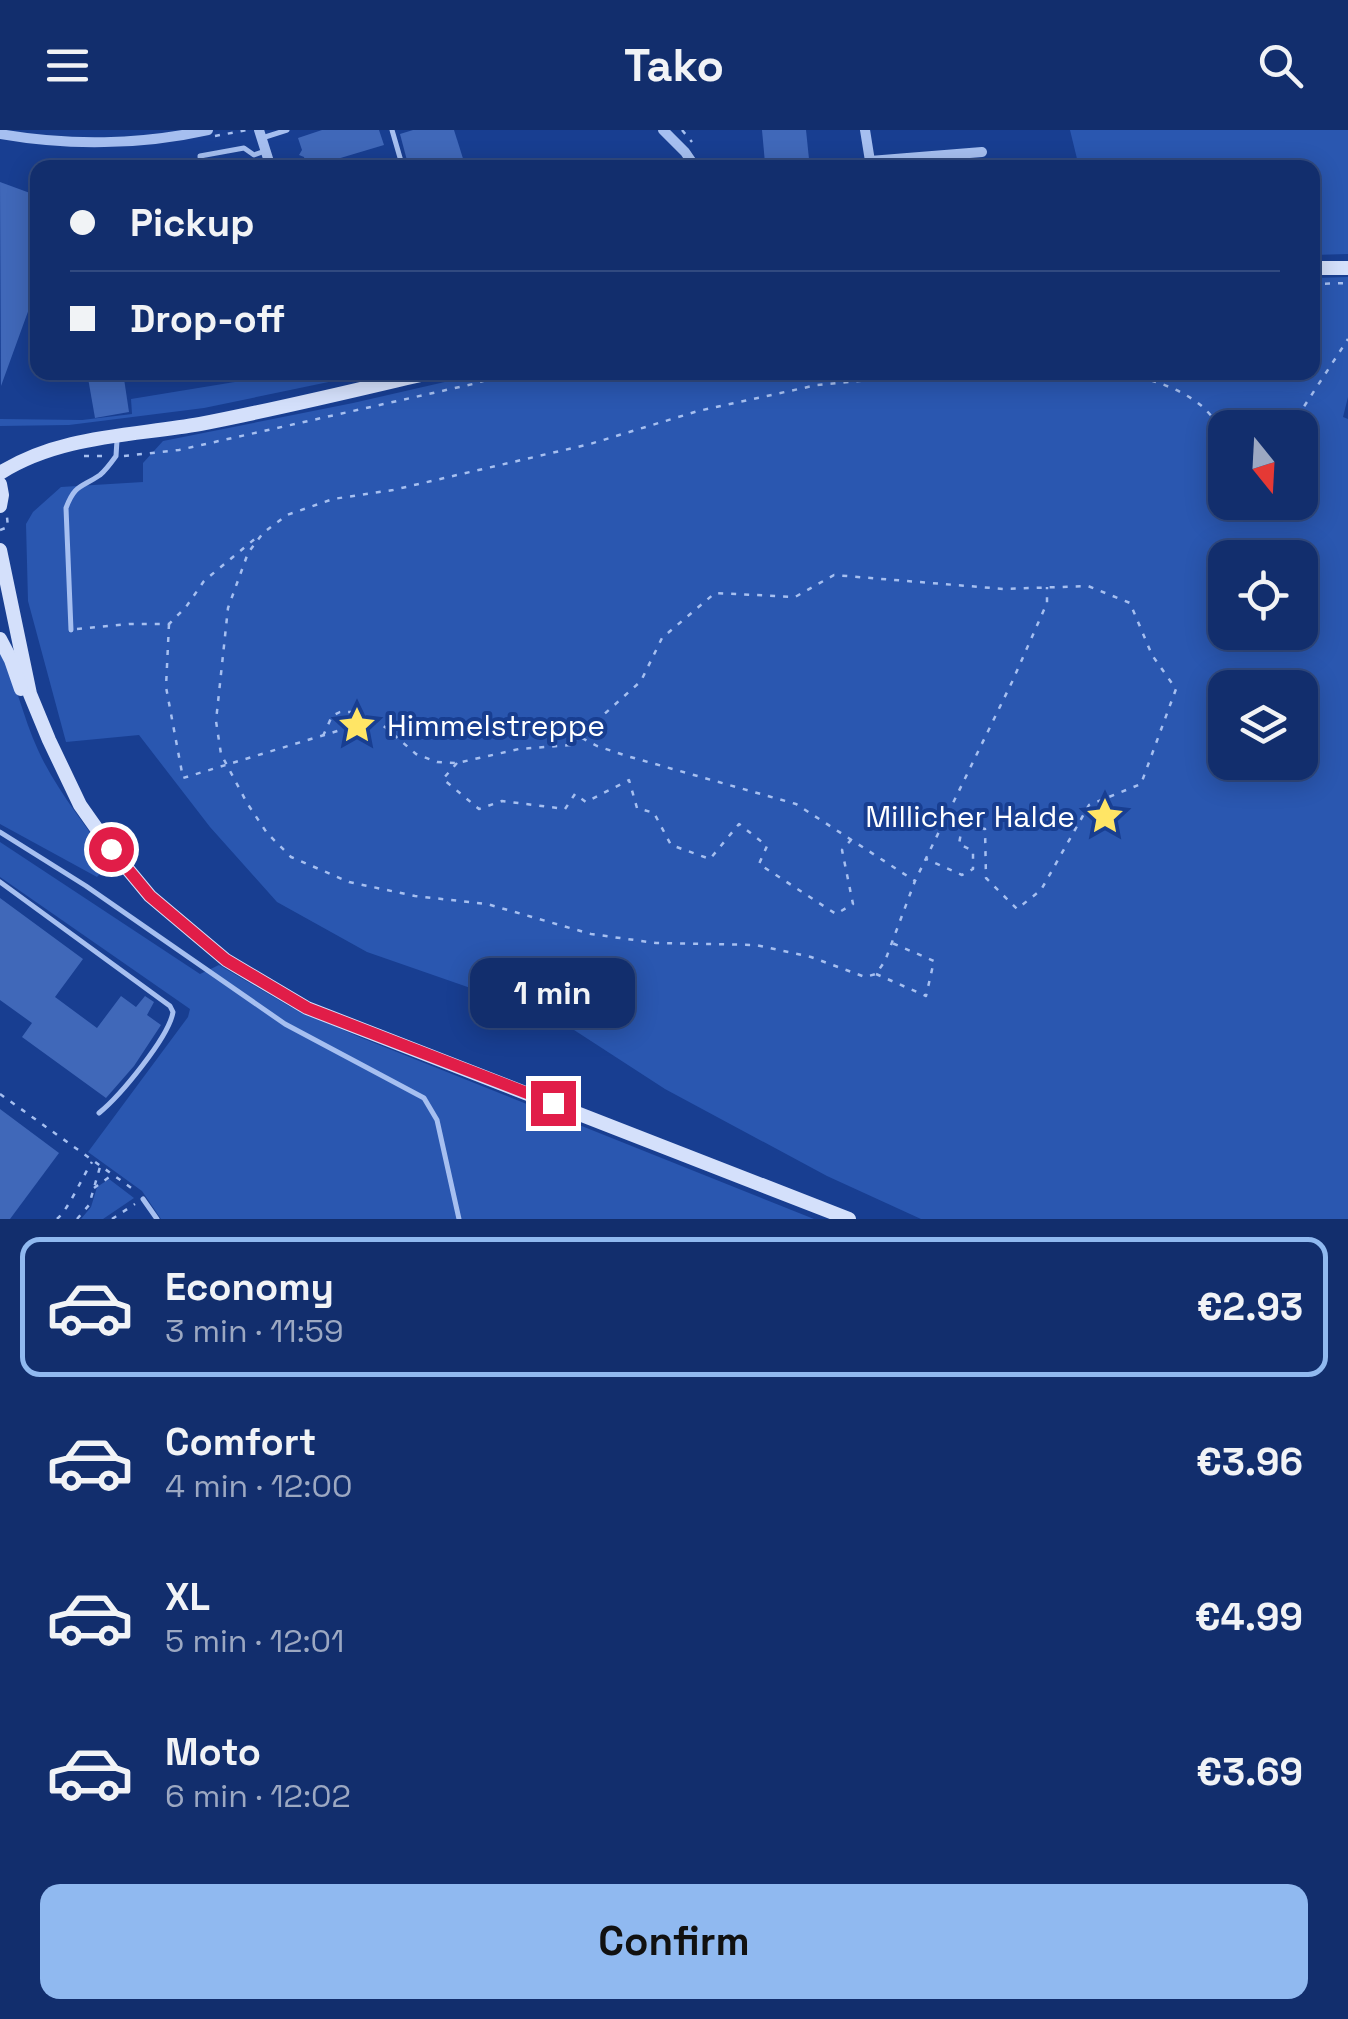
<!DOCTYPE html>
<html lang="en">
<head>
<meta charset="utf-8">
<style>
  body { margin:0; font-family:"Space Grotesk",sans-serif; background:#1b3672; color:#f1f3f6; height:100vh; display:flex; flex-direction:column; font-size:38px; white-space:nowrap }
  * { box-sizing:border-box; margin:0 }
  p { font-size:32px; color:#9ca8c2 }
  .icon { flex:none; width:55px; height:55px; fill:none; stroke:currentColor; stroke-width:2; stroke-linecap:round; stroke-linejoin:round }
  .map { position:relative; height:1089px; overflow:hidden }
  .panel { display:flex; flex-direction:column; background:#122e6d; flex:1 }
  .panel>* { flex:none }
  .banner { position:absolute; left:30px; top:30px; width:1290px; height:220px; border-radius:20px; box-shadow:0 5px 25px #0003,0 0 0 2px #314a80; display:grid; align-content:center; height:220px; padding:0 40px; background:#122e6d }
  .needle { width:65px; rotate:162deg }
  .buttons { position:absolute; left:1208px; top:280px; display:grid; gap:20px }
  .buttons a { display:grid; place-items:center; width:110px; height:110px; border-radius:20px; background:#122e6d; box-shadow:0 5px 25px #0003,0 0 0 2px #314a80; font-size:50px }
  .end { position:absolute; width:45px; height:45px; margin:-22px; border:12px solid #e11d48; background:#fff; box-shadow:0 0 0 5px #fff }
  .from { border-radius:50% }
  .bubble { position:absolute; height:70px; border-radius:20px; background:#122e6d; box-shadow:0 5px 25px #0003,0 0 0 2px #314a80; font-size:32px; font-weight:600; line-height:70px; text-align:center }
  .banner b { display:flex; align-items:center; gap:35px; height:95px; font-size:38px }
  .banner b+b { border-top:2px solid #314a80 }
  .banner i { width:25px; height:25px; background:#f1f3f6 }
  ul { padding:18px 0 0; list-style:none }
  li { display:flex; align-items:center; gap:30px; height:140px; margin:0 20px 15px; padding:0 20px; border:5px solid transparent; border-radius:20px }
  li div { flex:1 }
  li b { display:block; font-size:38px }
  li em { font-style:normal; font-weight:600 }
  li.current { border-color:#90b9f0 }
  li>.icon { width:90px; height:90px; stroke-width:1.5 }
  .button { display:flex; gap:20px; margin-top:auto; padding:20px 40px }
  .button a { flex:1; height:115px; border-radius:20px; background:#90b9f0; color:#111; font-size:40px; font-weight:600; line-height:115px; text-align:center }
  header { display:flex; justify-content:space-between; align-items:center; height:130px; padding:0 40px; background:#122e6d; font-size:45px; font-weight:600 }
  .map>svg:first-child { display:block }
  .green { fill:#2a57b0; fill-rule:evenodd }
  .building { fill:#4068b9 }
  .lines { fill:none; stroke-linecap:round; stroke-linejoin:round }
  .path { stroke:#a6bff0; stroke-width:2.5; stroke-dasharray:5 8; stroke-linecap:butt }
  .lane { stroke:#a6bff0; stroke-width:5 }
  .street { stroke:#a6bff0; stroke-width:10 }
  .secondary { stroke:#d4e0fb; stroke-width:14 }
  .route { stroke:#e11d48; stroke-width:12 }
  .labels { text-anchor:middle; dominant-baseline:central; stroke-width:8; stroke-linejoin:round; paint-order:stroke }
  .poi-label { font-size:30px; fill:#fff; stroke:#183e91; text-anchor:start }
</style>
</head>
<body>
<header><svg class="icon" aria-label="menu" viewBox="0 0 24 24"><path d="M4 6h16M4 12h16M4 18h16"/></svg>Tako<svg class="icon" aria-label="search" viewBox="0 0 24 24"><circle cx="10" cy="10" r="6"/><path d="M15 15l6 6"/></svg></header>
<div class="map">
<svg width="1348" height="1089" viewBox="0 0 1348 1089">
  <rect width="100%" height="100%" fill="#183e91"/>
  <!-- green -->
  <g class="green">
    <polygon points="1070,0 1348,0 1348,124 1313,125 1312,38 1079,37"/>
    <path d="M1348 147V267L1343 287 1348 289V1089H921L827 1046 665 959 554 887 367 822 277 772 210 697 139 605 66 612 28 471 26 394 33 382 61 357 143 352V333L163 311 353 273 484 243 1312 242 1313 148ZM1225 298H1300V372H1225ZM1225 428H1300V502H1225ZM1225 558H1300V632H1225Z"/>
    <polygon points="290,243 372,243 204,278 69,295 0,296 0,289 82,290 132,284 131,269"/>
    <path d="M0 517C15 550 23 587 38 620 55 658 87 697 111 732L97 747 0 694Z"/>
    <polygon points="0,712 200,844 219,835 289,876 357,906 814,1089 161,1089 142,1061 88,1022 188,887 190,879 0,747"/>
    <polygon points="109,1049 134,1068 103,1089 81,1089 91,1077 97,1057"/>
  </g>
  <!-- building -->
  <g class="building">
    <polygon points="322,0 379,0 384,15 307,38 304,27 299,25 302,20 298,8"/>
    <polygon points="413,0 454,0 466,38 409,38 400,4"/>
    <polygon points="762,0 806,0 809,29 765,33"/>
    <polygon points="0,52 30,63 28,68 35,71 32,78 38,80 38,154 1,256"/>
    <polygon points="123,242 129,282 95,288 88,248"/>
    <polygon points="0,768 83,829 55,867 97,898 121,866 136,877 145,866 154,872 147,885 161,895 134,936 106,968 22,907 32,893 0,870"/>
    <polygon points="0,979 59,1023 10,1089 0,1089"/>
  </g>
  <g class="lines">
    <!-- path -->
    <g class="path">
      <polyline points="682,0 692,12"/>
      <polyline points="215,6 247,0"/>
      <polyline points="1312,154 1348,153"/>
      <polyline points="1004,242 933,244 817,255 698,281 590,314 393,360 333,369 287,385 263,403 248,423 228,478 216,591 221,624 247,673 267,703 291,727 349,752 415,766 487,774 591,804 656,813 756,815 811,827 865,847 876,844 885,831 915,751 1012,552 1047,473 1047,457"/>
      <path d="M1100 242C1135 244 1177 254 1204 278 1211 285 1218 294 1225 302"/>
      <polyline points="1290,298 1348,209"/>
      <polyline points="84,326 106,326"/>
      <polyline points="124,326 179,320 473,254 513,242"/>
      <polyline points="1300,346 1302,348 1300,357"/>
      <polyline points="0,400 8,397 7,387"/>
      <polyline points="169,494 166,557 183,648 357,595"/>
      <polyline points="77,499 129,494 169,494 186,477 204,451 257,407"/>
      <polyline points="323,606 332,586 340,582 356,582 385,597 416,624 437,632 457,633 519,619 570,615 641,551 662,508 715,463 795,467 834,445 1004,459 1088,456 1130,473 1152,525 1176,559 1141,654 1089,675 1041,760 1017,779 986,748 985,699 963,692 959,714 973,721 973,739 962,745 926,729"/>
      <polyline points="582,608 597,616 627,626 796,674 915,751"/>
      <polyline points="457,633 443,649 479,679 502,671 565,679 575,664 586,672 629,650 637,678 654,683 671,715 710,729 739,694 767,716 759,734 836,784 853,774 842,720 851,710"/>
      <polyline points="876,844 926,866 934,831 892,813"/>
      <polyline points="0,964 137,1062"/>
      <polyline points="94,1058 112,1045"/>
      <path d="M57 1089C70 1077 81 1049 92 1032"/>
      <polyline points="77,1089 89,1075 100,1037"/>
      <polyline points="112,1089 135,1074"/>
    </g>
    <!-- lane -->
    <g class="lane">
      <polyline points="392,0 403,38"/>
      <polyline points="262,8 287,0"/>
      <polyline points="201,38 200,26 244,18 254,25 265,21"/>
      <polyline points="833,38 864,34 869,31"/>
      <path d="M71 500 66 378C75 354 81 358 100 345 106 340 111 333 116 326L117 310"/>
      <polyline points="0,702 86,756 285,894 424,968 437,990 459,1089"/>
      <path d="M0 752 170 876 173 882C169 907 120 966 99 983"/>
      <polyline points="143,1069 157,1089"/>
    </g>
    <!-- street -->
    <g class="street">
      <polyline points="259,0 271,38"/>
      <polyline points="663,0 685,22 696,38"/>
      <polyline points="865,0 870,31 982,22"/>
      <path d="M0 4C68 16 141 15 208 0"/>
    </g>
    <!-- secondary -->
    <g class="secondary">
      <polyline points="1312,138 1348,138"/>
      <path d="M0 343C60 305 132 306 200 294 278 279 356 260 433 242"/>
      <polyline points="0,354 2,365 0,376"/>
      <polyline points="0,420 30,564 49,610 80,675 111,719 150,766 226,830 307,878 849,1089"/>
      <polyline points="0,509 11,530 21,559"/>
    </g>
  </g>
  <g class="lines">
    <!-- route -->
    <polyline class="route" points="111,719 150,766 226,830 307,878 553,973"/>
  </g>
  <!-- icons -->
  <defs>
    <g id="sight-bare" transform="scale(3)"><path d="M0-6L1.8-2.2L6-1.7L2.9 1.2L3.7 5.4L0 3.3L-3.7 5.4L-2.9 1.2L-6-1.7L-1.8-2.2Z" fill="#ffe565" stroke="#183e91" stroke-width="2.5" paint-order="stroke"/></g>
  </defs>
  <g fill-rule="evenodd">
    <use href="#sight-bare" x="357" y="595"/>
    <use href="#sight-bare" x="1105" y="686"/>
  </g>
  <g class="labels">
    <!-- poi labels -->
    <g class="poi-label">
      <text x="387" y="595">Himmelstreppe</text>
      <text x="1075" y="686" text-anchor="end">Millicher Halde</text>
    </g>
  </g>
</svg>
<div class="buttons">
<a><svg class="needle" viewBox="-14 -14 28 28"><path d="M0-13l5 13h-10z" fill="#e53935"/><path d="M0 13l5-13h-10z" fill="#9ca8c2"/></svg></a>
<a><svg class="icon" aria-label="locate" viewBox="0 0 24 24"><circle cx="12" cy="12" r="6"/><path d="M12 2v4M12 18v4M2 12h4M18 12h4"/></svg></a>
<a><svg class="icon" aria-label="layers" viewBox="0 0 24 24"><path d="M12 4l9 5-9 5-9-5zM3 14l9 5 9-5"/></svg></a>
</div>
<i class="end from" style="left:111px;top:719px"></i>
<i class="end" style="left:553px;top:973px"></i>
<div class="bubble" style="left:470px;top:828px;width:165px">1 min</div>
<div class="banner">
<b><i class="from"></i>Pickup</b>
<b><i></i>Drop-off</b>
</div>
</div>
<section class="panel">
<ul>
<li class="current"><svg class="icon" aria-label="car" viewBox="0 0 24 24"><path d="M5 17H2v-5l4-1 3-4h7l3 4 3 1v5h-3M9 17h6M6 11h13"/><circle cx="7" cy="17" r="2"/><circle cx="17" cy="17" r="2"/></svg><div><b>Economy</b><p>3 min · 11:59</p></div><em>€2.93</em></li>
<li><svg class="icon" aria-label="car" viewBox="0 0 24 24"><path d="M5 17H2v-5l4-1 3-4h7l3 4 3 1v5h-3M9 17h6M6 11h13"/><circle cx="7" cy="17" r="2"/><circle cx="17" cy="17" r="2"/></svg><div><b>Comfort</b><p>4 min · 12:00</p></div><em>€3.96</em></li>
<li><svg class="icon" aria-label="car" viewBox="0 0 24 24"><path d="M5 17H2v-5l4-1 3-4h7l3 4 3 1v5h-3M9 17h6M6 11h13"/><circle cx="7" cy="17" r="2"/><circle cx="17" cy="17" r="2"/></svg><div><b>XL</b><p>5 min · 12:01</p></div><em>€4.99</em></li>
<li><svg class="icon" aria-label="car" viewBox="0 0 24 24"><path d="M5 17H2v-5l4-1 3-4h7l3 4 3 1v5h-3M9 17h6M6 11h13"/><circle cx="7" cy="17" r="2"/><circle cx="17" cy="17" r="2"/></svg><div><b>Moto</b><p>6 min · 12:02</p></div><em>€3.69</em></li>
</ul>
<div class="button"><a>Confirm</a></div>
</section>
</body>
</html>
